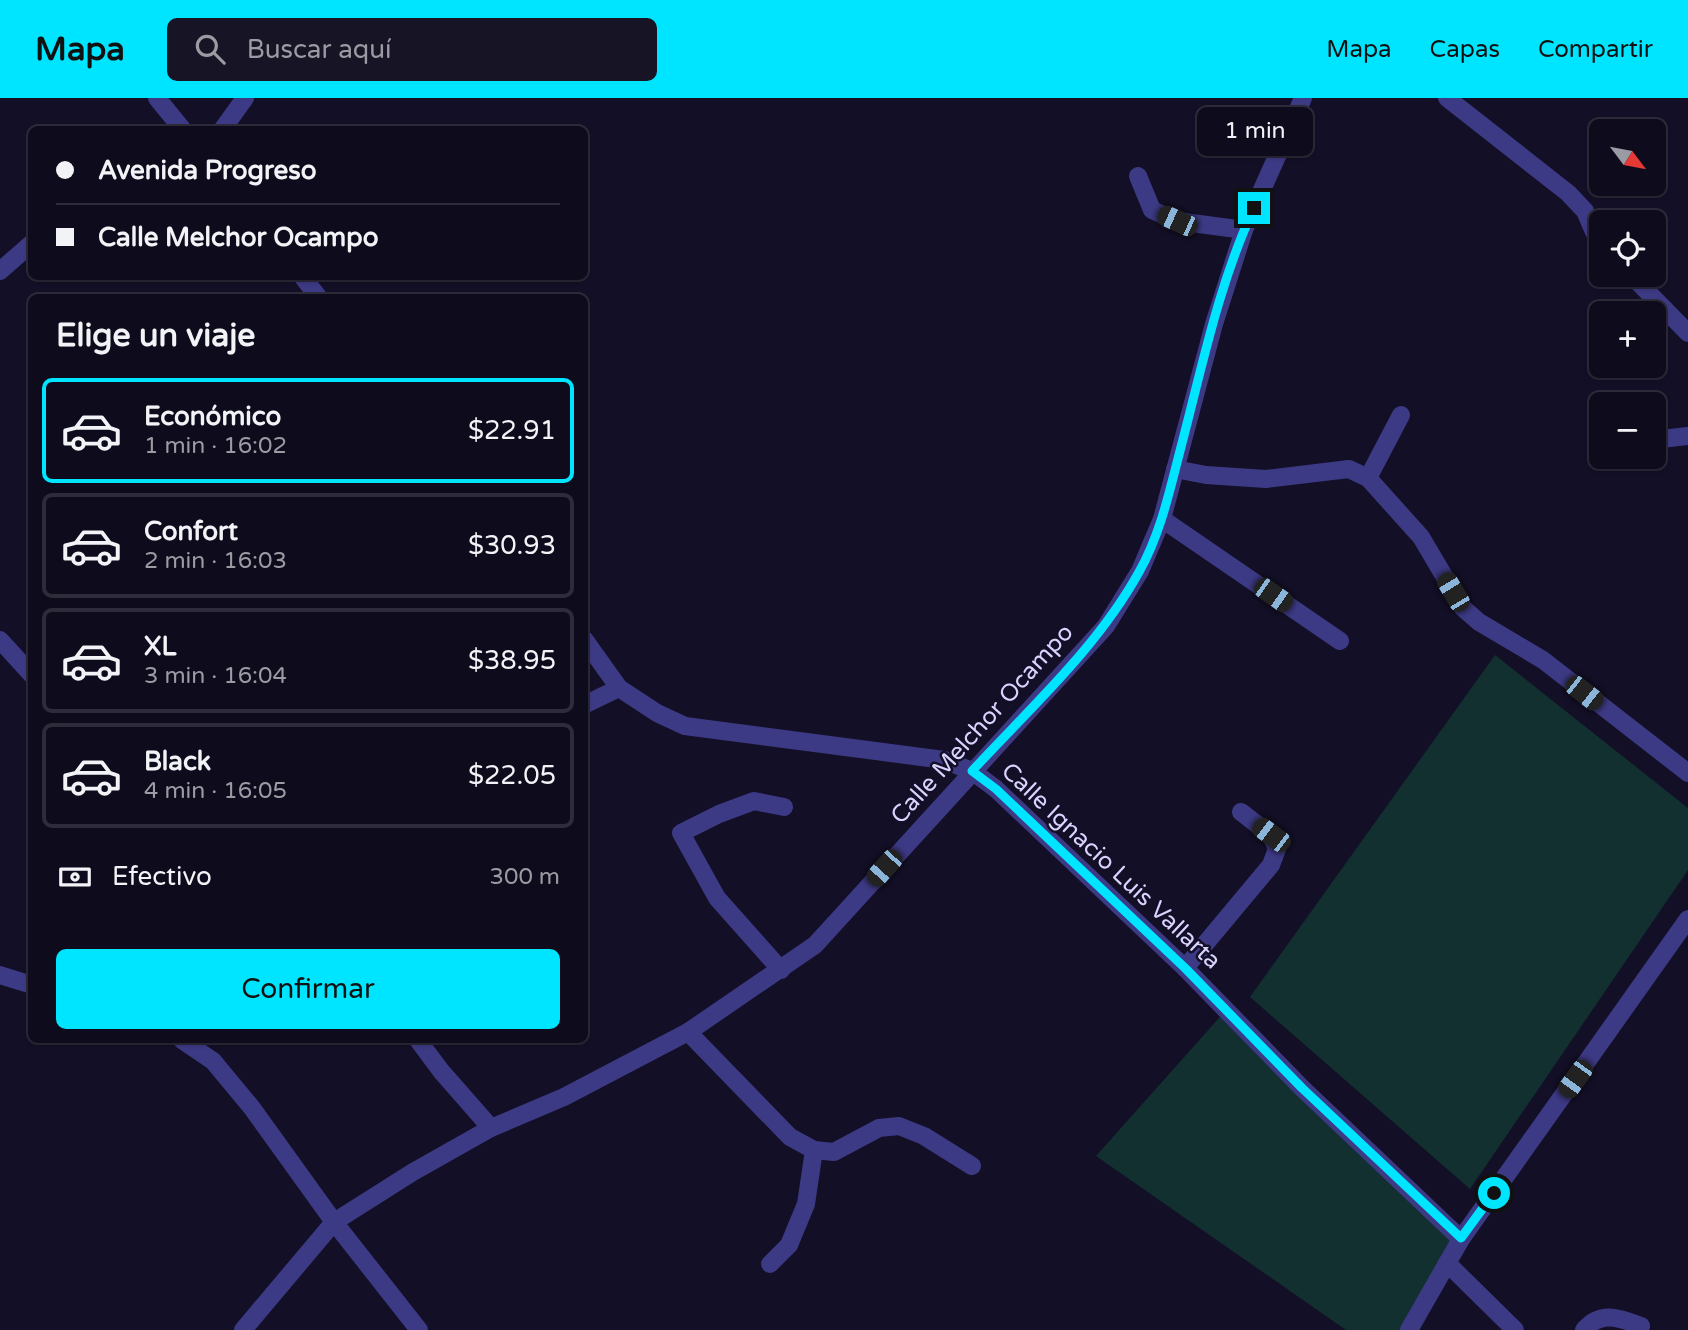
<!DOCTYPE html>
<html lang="es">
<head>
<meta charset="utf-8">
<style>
  body { margin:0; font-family:"Varela Round",sans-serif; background:#171425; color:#f1f3f6; height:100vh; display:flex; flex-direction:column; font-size:26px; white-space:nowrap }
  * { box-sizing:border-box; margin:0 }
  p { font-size:23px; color:#9b9ba3 }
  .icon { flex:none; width:38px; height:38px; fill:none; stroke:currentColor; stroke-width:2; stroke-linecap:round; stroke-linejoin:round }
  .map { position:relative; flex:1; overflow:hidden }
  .drawer { position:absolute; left:28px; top:196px; width:560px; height:749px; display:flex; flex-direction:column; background:#0e0b1c; border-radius:10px; box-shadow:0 2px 5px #0004,0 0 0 2px #2e2b3b }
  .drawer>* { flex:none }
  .hud { position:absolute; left:28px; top:28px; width:560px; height:154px; border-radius:10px; box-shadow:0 2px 5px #0004,0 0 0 2px #2e2b3b; display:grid; align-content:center; height:154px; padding:0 28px; background:#0e0b1c }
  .needle { width:46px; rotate:122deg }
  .tools { position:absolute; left:1589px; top:21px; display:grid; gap:14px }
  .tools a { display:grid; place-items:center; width:77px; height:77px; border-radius:10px; background:#0e0b1c; box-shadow:0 2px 5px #0004,0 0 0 2px #2e2b3b; font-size:35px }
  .end { position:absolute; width:32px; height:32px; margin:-16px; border:9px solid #00e5ff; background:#111; box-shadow:0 0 0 4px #111 }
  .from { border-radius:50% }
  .bubble { position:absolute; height:49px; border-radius:10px; background:#0e0b1c; box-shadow:0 2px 5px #0004,0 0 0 2px #2e2b3b; font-size:23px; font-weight:600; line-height:49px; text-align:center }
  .car { position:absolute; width:21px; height:42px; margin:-21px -10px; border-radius:9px; box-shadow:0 0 5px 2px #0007; background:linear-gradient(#222 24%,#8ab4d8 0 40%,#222 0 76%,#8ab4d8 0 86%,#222 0) }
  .hud b { display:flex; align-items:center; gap:24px; height:66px; font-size:26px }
  .hud b+b { border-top:2px solid #2e2b3b }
  .hud i { width:18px; height:18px; background:#f1f3f6 }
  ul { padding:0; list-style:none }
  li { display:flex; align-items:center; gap:21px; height:105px; margin:0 14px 10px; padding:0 14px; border:4px solid #2e2b3b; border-radius:10px }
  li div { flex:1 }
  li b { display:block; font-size:26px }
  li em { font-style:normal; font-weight:600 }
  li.on { border-color:#00e5ff }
  li>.icon { width:63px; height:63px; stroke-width:1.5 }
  h2 { padding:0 28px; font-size:32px; line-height:84px }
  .pay { display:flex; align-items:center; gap:18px; height:77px; padding:0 28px; font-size:26px }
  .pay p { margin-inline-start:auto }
  .action { display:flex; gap:14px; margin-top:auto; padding:14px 28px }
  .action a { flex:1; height:80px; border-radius:10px; background:#00e5ff; color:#111; font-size:28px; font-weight:600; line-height:80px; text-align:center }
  header { display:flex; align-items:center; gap:42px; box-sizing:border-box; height:98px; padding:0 35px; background:#00e5ff; color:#111 }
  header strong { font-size:33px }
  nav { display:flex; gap:38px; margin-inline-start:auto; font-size:24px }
  .search { width:490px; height:63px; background:#171425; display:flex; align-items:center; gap:18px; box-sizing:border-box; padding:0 24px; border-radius:10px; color:#9b9ba3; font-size:26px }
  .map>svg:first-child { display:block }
  .green { fill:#12302f }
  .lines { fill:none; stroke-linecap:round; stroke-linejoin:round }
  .lane { stroke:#3d3a85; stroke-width:18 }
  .street { stroke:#3d3a85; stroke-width:18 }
  .route { stroke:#00e5ff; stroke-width:9 }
  .labels { text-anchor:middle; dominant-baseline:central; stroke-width:5; stroke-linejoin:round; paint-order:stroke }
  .street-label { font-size:24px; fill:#d9d4ff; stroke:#130f26 }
</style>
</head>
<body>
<header>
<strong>Mapa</strong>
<div class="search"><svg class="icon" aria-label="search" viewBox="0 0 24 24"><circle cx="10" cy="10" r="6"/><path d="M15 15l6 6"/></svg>Buscar aquí</div>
<nav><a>Mapa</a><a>Capas</a><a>Compartir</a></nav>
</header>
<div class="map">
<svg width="1688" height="1232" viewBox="0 0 1688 1232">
  <rect width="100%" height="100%" fill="#130f26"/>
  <!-- green -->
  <g class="green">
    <polygon points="1495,557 1688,710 1688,772 1470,1091 1250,899"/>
    <polygon points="1227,911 1461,1141 1409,1232 1346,1232 1096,1058"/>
  </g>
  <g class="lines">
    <!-- lane -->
    <g class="lane">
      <polyline points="1138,78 1152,112 1177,123 1244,132"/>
      <polyline points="1661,341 1688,338"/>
      <polyline points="1368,380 1401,317"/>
    </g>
    <!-- street -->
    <g class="street">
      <polyline points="157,0 183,32"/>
      <polyline points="1447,0 1568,95 1585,113 1594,134 1601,144"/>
      <polyline points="222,32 245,0"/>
      <polyline points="0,173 32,145"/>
      <polyline points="1631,177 1688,235"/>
      <polyline points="302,178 319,200"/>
      <polyline points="1175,371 1206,377 1266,381 1349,371 1368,380 1421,439 1463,510 1479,524 1543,562 1688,675"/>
      <polyline points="1162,421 1340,543"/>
      <polyline points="584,541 619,590 657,615 685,628 944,662 972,673 996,691 1185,870 1302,990 1461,1141"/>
      <polyline points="0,542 32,577"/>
      <polyline points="584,607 619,590"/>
      <polyline points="1185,870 1271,767 1277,751 1271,737 1241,714"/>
      <polyline points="781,872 717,800 681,735 719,716 754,703 784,709"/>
      <polyline points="0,877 32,887"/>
      <polyline points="688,934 790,1039 814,1052 834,1054 879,1030 899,1028 924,1038 972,1068"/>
      <polyline points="182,942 213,963 252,1010 334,1124 419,1232"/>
      <polyline points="418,942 441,973 491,1030"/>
      <polyline points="1447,1165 1515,1232"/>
      <polyline points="770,1166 789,1147 806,1106 814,1052"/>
      <polyline points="243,1232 334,1124 413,1074 491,1030 564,999 688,934 815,847 1106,528 1140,473 1162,421 1214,226 1244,132 1303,0"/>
      <polyline points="1409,1232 1461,1141 1688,821"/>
      <path d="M1584 1232C1601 1212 1620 1220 1641 1228"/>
    </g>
  </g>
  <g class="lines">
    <!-- route -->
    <path class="route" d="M1254 110C1219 185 1202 269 1181 349 1170 391 1161 435 1139 474 1097 550 1030 610 972 673L996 691 1185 870 1302 990 1461 1140 1494 1095"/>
  </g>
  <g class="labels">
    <!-- street labels -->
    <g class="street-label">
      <text transform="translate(982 626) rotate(-48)">Calle Melchor Ocampo</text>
      <text transform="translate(1111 768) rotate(43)">Calle Ignacio Luis Vallarta</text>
    </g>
  </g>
</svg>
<div class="tools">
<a><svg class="needle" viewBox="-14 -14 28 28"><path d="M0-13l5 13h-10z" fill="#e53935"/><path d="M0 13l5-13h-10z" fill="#9b9ba3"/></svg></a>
<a><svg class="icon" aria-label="locate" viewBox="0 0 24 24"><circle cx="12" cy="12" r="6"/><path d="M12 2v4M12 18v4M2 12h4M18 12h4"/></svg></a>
<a>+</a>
<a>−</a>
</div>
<i class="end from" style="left:1494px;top:1095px"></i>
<i class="end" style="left:1254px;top:110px"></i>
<div class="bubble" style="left:1197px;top:9px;width:116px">1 min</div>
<i class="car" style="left:1177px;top:123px;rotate:294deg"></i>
<i class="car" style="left:1453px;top:494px;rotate:329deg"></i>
<i class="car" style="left:1273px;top:497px;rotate:125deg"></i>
<i class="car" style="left:1584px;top:595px;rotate:128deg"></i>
<i class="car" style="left:1271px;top:737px;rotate:307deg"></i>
<i class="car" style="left:884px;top:770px;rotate:222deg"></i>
<i class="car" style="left:1575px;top:981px;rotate:216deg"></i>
<div class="hud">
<b><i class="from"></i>Avenida Progreso</b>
<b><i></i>Calle Melchor Ocampo</b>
</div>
<section class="drawer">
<h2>Elige un viaje</h2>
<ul>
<li class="on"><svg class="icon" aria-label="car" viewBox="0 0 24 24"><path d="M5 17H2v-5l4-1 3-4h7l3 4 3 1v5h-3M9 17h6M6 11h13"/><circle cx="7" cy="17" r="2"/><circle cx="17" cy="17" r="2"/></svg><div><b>Económico</b><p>1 min · 16:02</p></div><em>$22.91</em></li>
<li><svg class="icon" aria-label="car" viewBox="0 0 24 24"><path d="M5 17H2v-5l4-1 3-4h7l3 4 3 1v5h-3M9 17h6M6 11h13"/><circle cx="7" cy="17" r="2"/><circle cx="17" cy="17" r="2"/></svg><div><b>Confort</b><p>2 min · 16:03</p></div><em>$30.93</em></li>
<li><svg class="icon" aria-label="car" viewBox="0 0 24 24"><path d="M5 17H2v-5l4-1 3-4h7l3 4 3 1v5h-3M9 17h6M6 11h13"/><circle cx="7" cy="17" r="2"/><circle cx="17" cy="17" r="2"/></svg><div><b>XL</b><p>3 min · 16:04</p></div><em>$38.95</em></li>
<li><svg class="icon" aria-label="car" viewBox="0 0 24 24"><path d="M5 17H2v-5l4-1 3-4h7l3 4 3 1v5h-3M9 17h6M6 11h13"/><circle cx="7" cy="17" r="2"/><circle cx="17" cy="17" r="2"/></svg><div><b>Black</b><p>4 min · 16:05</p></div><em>$22.05</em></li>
</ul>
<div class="pay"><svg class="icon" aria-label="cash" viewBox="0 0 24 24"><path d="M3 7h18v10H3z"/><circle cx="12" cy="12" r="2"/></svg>Efectivo<p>300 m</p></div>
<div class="action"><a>Confirmar</a></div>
</section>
</div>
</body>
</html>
